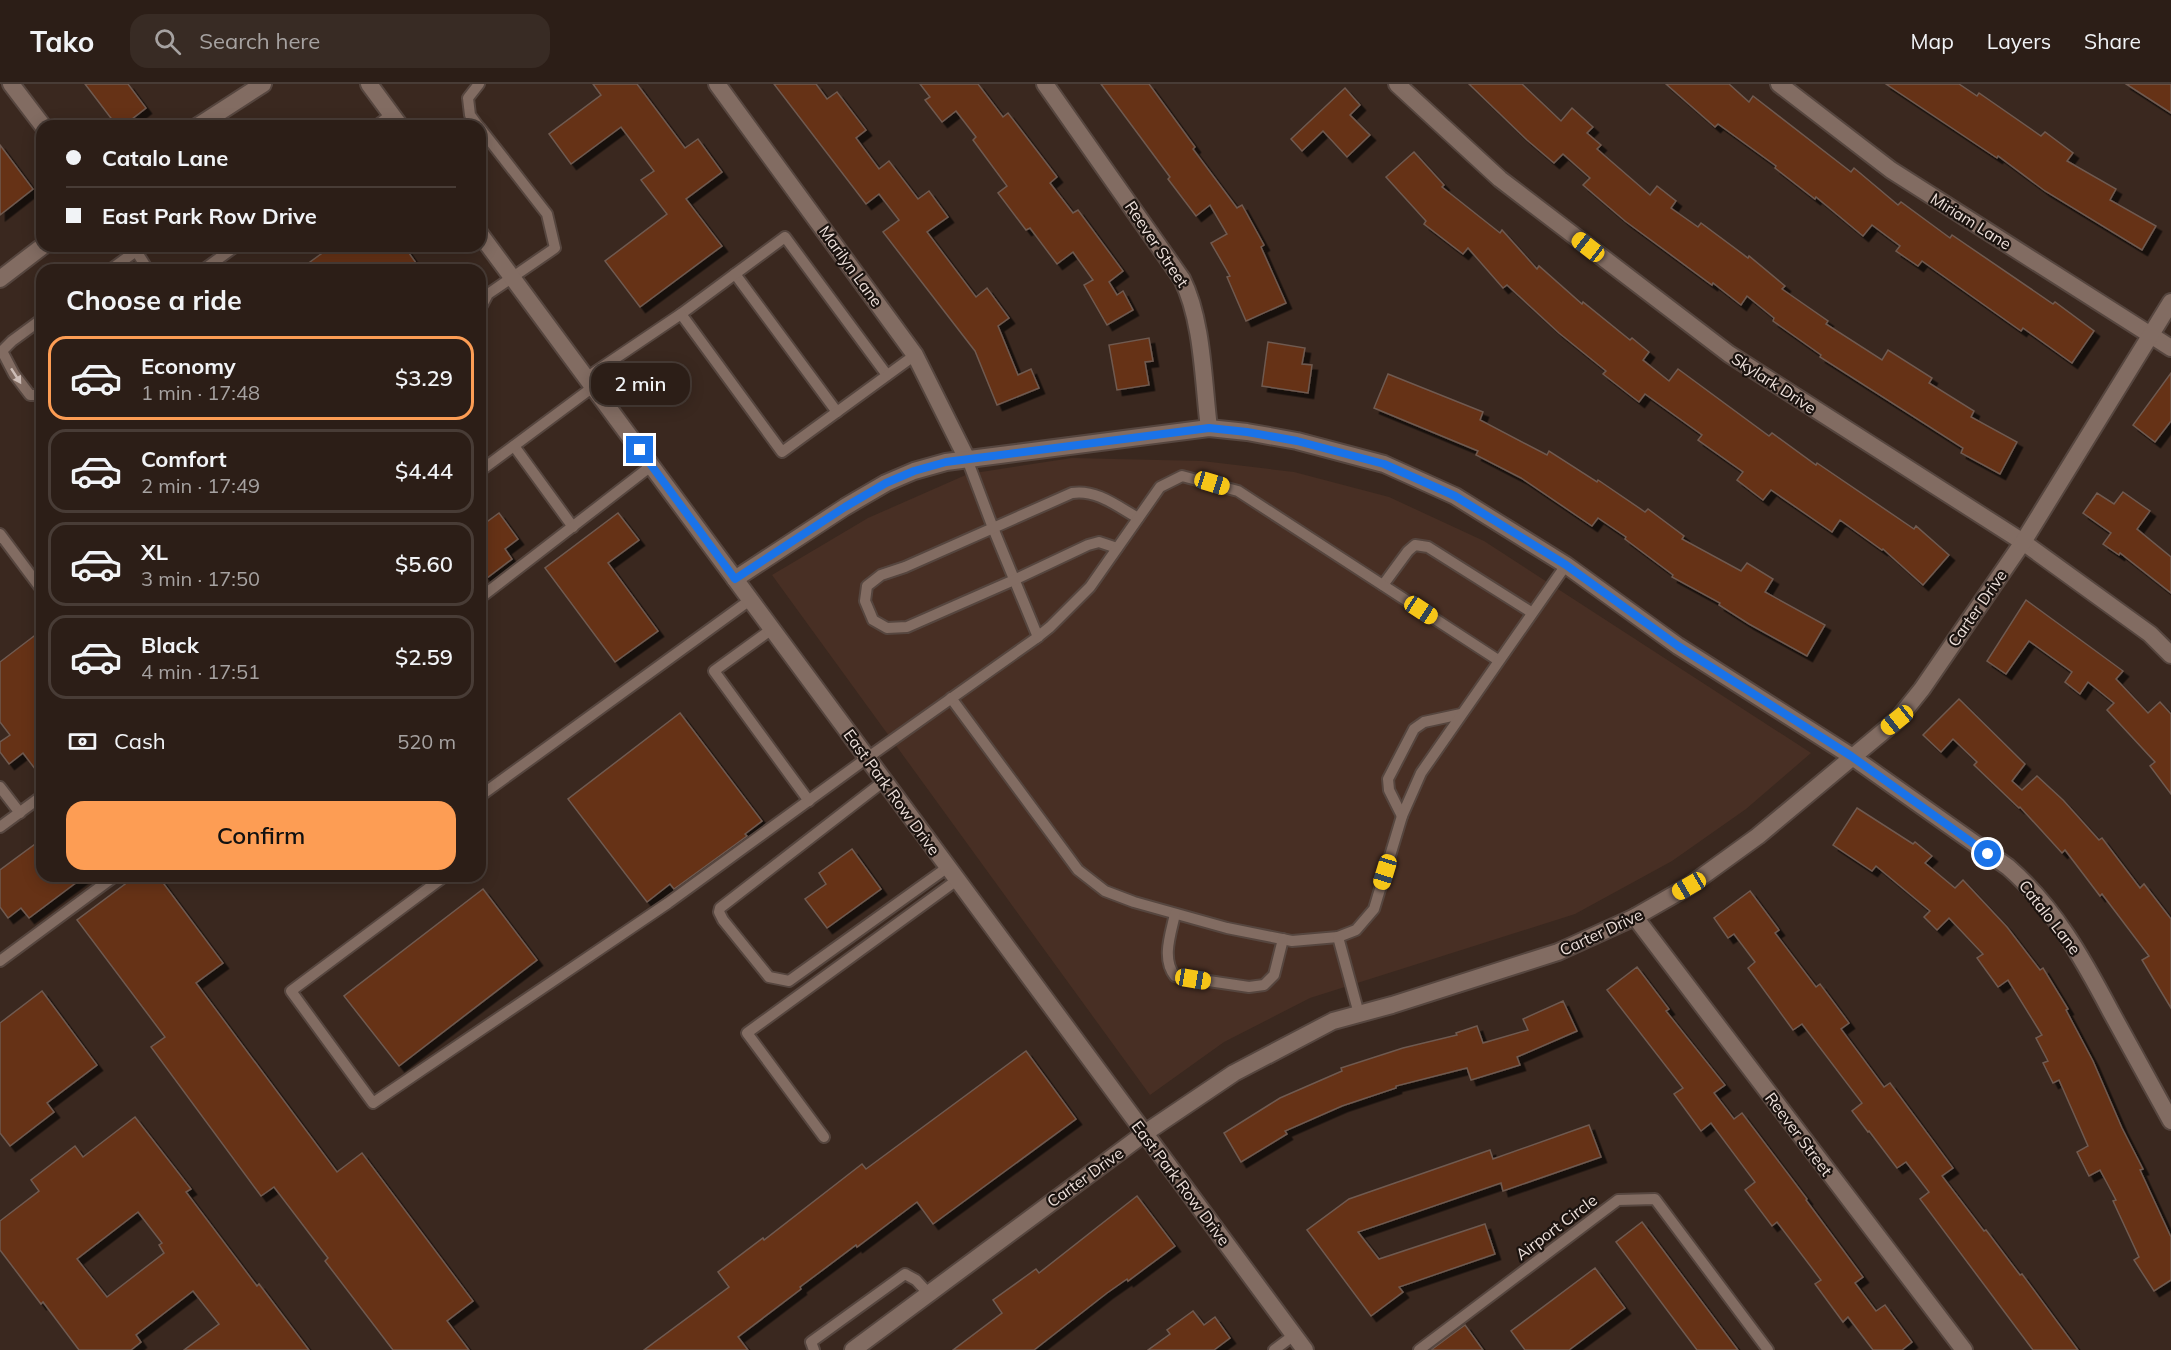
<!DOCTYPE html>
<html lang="en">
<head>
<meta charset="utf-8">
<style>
  body { margin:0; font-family:Mulish,sans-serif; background:#382b24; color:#f1f3f6; height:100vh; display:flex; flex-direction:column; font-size:22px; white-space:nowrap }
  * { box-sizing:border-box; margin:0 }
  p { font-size:20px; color:#a6a2a1 }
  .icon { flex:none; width:33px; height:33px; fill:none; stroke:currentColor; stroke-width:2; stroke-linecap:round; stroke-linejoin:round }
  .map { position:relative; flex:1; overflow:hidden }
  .details { position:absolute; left:36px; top:180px; width:450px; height:618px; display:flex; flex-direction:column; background:#2c1e17; border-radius:18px; box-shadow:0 3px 15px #0003,0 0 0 2px #483c36 }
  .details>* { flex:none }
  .guide { position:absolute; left:36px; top:36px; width:450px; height:132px; border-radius:18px; box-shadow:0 3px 15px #0003,0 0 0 2px #483c36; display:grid; align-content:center; height:132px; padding:0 30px; background:#2c1e17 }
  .end { position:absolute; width:27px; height:27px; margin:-14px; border:8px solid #1a73e8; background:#fff; box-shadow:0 0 0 3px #fff }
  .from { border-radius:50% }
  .bubble { position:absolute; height:42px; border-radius:18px; background:#2c1e17; box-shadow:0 3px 15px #0003,0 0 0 2px #483c36; font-size:20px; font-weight:600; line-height:42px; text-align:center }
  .car { position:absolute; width:18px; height:36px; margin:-18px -9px; border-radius:8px; box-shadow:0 0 4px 2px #0007; background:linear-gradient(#f5c518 24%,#345 0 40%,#f5c518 0 76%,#345 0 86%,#f5c518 0) }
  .guide b { display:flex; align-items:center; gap:21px; height:57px; font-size:22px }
  .guide b+b { border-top:2px solid #483c36 }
  .guide i { width:15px; height:15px; background:#f1f3f6 }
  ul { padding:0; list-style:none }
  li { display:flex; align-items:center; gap:18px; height:84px; margin:0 12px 9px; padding:0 18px; border:3px solid #483c36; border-radius:18px }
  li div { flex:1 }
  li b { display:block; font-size:22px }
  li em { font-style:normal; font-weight:600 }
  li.selected { border-color:#fd9d54 }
  li>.icon { width:54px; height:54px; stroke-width:1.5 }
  h2 { padding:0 30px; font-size:27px; line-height:72px }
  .pay { display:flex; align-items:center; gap:15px; height:66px; padding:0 30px; font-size:22px }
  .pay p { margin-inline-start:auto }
  .action { display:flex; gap:12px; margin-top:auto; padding:12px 30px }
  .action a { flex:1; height:69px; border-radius:18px; background:#fd9d54; color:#111; font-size:24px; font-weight:600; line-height:69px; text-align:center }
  header { display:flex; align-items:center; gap:36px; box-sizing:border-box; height:84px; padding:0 30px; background:#2c1e17; border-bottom:2px solid #483c36 }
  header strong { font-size:28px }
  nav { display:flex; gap:33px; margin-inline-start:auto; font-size:21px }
  .search { width:420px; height:54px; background:#382b24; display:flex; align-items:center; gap:15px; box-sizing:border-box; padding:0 21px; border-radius:18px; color:#a6a2a1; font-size:22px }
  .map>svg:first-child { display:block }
  .built { fill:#482f24 }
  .building { fill:#663015; stroke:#6f5a50; stroke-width:1.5; fill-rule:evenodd; filter:url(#shadow) }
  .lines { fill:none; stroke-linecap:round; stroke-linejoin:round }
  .service-casing { stroke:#56463f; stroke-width:14 }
  .minor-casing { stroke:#56463f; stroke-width:20 }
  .tertiary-casing { stroke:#56463f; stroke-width:20 }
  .secondary-casing { stroke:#56463f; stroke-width:20 }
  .service { stroke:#826c62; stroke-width:10 }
  .minor { stroke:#826c62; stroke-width:16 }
  .tertiary { stroke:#826c62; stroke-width:16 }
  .secondary { stroke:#826c62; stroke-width:16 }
  .oneway { fill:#cdbdb7 }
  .route { stroke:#1a73e8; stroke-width:8 }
  .labels { text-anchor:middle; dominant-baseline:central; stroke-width:4.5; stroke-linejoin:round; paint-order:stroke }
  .street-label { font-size:16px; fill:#ede0db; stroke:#1b130f }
</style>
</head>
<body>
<header>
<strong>Tako</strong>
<div class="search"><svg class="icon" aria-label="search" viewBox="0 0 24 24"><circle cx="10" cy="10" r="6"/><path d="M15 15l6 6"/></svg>Search here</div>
<nav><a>Map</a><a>Layers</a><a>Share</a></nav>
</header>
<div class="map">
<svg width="2171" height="1266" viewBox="0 0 2171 1266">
  <defs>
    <filter id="shadow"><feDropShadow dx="5.5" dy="5.5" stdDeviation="0" flood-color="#0009"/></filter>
  </defs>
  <rect width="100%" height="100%" fill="#3a281f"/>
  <!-- built -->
  <polygon class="built" points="1072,374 1202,377 1294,388 1389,413 1484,457 1811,669 1746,725 1672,777 1575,830 1310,914 1224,958 1150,1011 772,491 868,434 968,390"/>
  <!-- building -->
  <g class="building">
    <polygon points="85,0 128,0 146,24 123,42 117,42"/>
    <polygon points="593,0 637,0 685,64 698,55 722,88 686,115 722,162 640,223 605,177 667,130 641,96 654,87 621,43 571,80 549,50 601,11"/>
    <polygon points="774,0 816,0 827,15 837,8 866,46 856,54 879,85 889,77 918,115 929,107 948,133 927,148 976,213 987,204 1009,234 998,242 1018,291 1031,285 1039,304 997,321 975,267 883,148 899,136 879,110 866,120"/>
    <polygon points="920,0 978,0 1003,33 1008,29 1057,93 1050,99 1073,129 1078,126 1123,187 1109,198 1117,211 1123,207 1133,226 1107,241 1084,201 1093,196 1073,168 1057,180 1030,144 1026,146 998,109 1007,102 973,56 976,53 956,27 942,38 925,16 930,13"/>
    <polygon points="1101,0 1149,0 1195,63 1193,65 1237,124 1242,121 1264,161 1261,163 1286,219 1246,237 1227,193 1230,192 1211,159 1227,150 1210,121 1196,132 1168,95 1170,93"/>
    <polygon points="1469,0 1522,0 1561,37 1572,24 1593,43 1587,49 1601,61 1597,65 1650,111 1657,102 1676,117 1671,124 1698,143 1701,139 1748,174 1749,172 1785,202 1782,205 1828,237 1826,240 1882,276 1888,266 1932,294 1929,299 1974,327 1971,333 2017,358 2000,390 1961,369 1963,364 1820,273 1821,271 1773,237 1774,234 1747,212 1741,221 1713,199 1712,201 1625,137 1583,101 1590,94 1563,70 1554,79 1527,56"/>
    <polygon points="1666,0 1729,0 1749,18 1753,12 1851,88 1854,84 1898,121 1901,118 1950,154 1952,151 2053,220 2055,218 2094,247 2072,279 2023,244 2021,247 1922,177 1918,182 1896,167 1900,162 1872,141 1863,152 1816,113 1815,115 1775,84 1776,82 1718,40 1715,43"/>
    <polygon points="1886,0 1959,0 1977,12 1979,9 2041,52 2045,48 2073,69 2067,77 2116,105 2110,116 2156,142 2142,166 2045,107 1998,72 1997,74"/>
    <polygon points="2126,0 2171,0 2171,29"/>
    <polygon points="1345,4 1360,21 1350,31 1370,51 1347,73 1323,47 1302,67 1291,55"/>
    <polygon points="0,61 33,105 0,131"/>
    <polygon points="1414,68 1444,101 1442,103 1500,149 1502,146 1537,185 1539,182 1582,220 1583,218 1630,256 1632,254 1649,268 1643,276 1669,297 1678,285 1769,352 1772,349 1816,381 1817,379 1914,445 1916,442 1949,471 1923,501 1883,465 1882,466 1840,436 1832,448 1771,406 1763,416 1737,396 1743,388 1698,356 1702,351 1645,310 1639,318 1603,290 1606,287 1559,249 1507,201 1503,204 1468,164 1463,170 1424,140 1426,137 1386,93"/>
    <polygon points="332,162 404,162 421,186 299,186"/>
    <polygon points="1149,254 1153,277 1145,278 1149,301 1117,306 1109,261"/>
    <polygon points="1268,258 1305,264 1302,280 1312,281 1308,309 1262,302"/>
    <polygon points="2171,289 2171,337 2155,358 2133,341"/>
    <polygon points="1388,290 1483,328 1480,336 1547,371 1549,367 1597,398 1598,396 1645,428 1648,425 1684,452 1682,455 1741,487 1747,479 1773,495 1765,508 1825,541 1807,572 1749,540 1719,521 1720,519 1672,493 1673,491 1625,455 1626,453 1598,434 1592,442 1521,394 1476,371 1478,367 1374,324"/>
    <polygon points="2123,408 2150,427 2137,445 2171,473 2171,509 2120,469 2119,471 2103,460 2111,449 2083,429 2097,409 2114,420"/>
    <polygon points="499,429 518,455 505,465 512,475 487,494 480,485 480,443"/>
    <polygon points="618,429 639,456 608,479 658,547 615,578 545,484"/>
    <polygon points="2026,516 2123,587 2116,595 2148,629 2160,618 2171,630 2171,710 2150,682 2155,678 2107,626 2114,619 2088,598 2080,610 2065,598 2072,588 2029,557 2006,590 1987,577"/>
    <polygon points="42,546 42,694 23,669 9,680 0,668 0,658 10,651 0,638 0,578"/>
    <polygon points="1959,615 2025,680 2012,697 2022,706 2037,692 2063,716 2099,756 2102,754 2140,804 2144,800 2171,835 2171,924 2142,876 2149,872 2102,810 2100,812 2065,766 2062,769 2020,723 2019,724 1974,681 1977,678 1953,655 1941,668 1923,651"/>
    <polygon points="680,629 762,737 745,750 747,752 674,805 670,800 647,818 568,715"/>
    <polygon points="1857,724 1913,760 1915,758 1932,772 1925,779 1955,804 1963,796 2007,843 2040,886 2043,884 2068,925 2066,926 2093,977 2122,1044 2143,1085 2140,1086 2171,1153 2171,1196 2154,1207 2134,1176 2139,1173 2113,1117 2116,1116 2100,1086 2089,1092 2077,1068 2088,1062 2059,996 2053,999 2043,979 2048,977 2036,954 2042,951 2008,896 1998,903 1977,874 1983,870 1949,834 1937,846 1924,833 1930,827 1876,782 1872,787 1833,761"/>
    <polygon points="42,755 42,792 85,792 29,834 21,824 8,834 0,823 0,786"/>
    <polygon points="852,765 881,805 827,844 805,815 826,800 819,789"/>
    <polygon points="136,792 158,792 223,879 196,899 337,1088 362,1069 473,1217 447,1237 469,1266 393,1266 325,1177 328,1174 274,1103 261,1112 151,963 165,953 77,836"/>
    <polygon points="483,805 537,876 399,982 344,912"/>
    <polygon points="1750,807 1779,846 1775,849 1816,903 1820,900 1849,939 1841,945 1884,1003 1890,999 1953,1084 1942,1092 1984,1147 1986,1146 2020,1191 2022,1190 2078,1266 2033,1266 1920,1115 1929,1108 1906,1078 1897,1084 1869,1047 1868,1048 1852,1027 1862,1019 1802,940 1793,946 1748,884 1755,878 1734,850 1728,854 1714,834"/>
    <polygon points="1637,883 1669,925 1666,927 1725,1001 1714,1009 1734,1035 1742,1029 1807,1115 1806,1116 1863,1193 1855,1199 1876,1227 1885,1221 1912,1258 1902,1266 1873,1266 1848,1233 1843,1238 1815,1200 1821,1196 1777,1138 1772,1142 1745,1106 1755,1098 1711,1039 1701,1047 1674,1010 1683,1004 1607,906"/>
    <polygon points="42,907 97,981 47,1019 54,1028 10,1062 0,1049 0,939"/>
    <polygon points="1563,917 1577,947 1517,973 1520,981 1471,996 1467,984 1396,1002 1396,1004 1342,1022 1285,1047 1287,1050 1241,1078 1224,1049 1280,1014 1342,987 1341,984 1403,964 1457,951 1456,949 1477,942 1483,959 1528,946 1523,935"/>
    <polygon points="1026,967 1076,1035 933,1140 917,1118 857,1163 856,1161 800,1203 801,1205 738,1253 748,1266 644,1266 729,1203 718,1188 763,1154 764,1156 862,1080 866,1085"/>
    <path d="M135 1033 191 1105 186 1108 257 1202 259 1200 309 1266H184L219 1240 193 1207 136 1251 141 1258 131 1266H79L43 1218 41 1220 0 1166V1137L39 1107 31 1096 75 1062 83 1073ZM138 1128 162 1159 159 1161 164 1169 107 1213 77 1175Z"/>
    <polygon points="1589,1041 1601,1073 1503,1107 1501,1099 1358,1148 1379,1175 1485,1140 1495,1170 1399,1203 1403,1208 1371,1232 1307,1146 1349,1115 1490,1066 1493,1075"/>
    <polygon points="1137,1112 1175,1162 1128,1197 1127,1195 1107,1209 1034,1266 953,1266 1002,1229 993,1216 1036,1185 1039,1189"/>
    <polygon points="1642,1138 1738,1266 1697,1266 1616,1158"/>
    <polygon points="1595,1184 1625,1224 1569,1266 1525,1266 1511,1247"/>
    <polygon points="1193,1227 1204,1241 1215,1233 1230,1254 1214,1266 1148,1266 1170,1250 1167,1246"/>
    <polygon points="1465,1241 1483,1266 1431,1266"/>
  </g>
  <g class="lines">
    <!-- service casing -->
    <g class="service-casing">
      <g id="service">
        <polyline points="376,42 392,30"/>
        <polyline points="478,42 470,31 468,14 479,0"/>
        <polyline points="480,44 547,130 555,164 488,210 480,225"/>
        <polyline points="133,162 148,186"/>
        <polyline points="110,186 143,162"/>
        <polyline points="203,186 236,162"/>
        <polyline points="735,190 837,328"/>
        <polyline points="681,230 785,153 887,291"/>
        <polyline points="42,235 12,257 2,267 14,290 30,311 36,311 42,307"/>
        <polyline points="586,294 681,230 782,368 915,271"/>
        <polyline points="514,362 573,443"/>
        <polyline points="967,375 993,444 1038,553"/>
        <polyline points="480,387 593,303"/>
        <polyline points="0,450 42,506"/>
        <path d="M1117 464 1099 458 1088 461 1014 496 907 543 887 544 873 536 865 517 867 502 881 491 905 483 1072 409C1096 405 1117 422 1138 434"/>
        <polyline points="1383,501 1408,467 1415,461 1428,463 1531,528"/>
        <polyline points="480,514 651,382"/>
        <polyline points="772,545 714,587 809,717"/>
        <polyline points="951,614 1078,786 1105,807 1134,818 1227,844 1292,857 1338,853"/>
        <polyline points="884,697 720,824 719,828 723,836 769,893 789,897 948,783"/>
        <polyline points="0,703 20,729"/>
        <polyline points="480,712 750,516"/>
        <polyline points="1402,732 1389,706 1388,695 1414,645 1424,638 1461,630"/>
        <polyline points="0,743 42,712"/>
        <polyline points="445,792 291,907 373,1019 668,819 867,674 1035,555 1050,543 1090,503 1160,403 1182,392 1238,407 1498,576"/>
        <path d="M1175 830C1171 849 1161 875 1175 892L1249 903 1264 901 1274 891 1283 855"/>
        <polyline points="0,877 115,792"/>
        <polyline points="1359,930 1338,853 1356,846 1374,825 1402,732 1421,689 1566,481"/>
        <polyline points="824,1053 747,949 957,796"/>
        <polyline points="814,1266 811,1258 905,1190 916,1196 928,1209"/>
        <polyline points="1274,1266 1294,1251"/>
        <polyline points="1419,1266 1618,1116 1655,1115 1768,1266"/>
      </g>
    </g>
    <!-- minor casing -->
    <g class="minor-casing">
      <g id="minor">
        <polyline points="11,0 43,42"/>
        <polyline points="717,0 915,271 967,375"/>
        <path d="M1045 0 1182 195C1203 237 1203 297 1209 344"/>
        <polyline points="1397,0 1500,95 1729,270 2023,458 2150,550 2171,571"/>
        <polyline points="1779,0 1891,86 2171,264"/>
        <path d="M735 495 845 423 886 399 914 387 946 378 1209 344 1247 348 1297 357 1384 380 1455 412 1566 481 1678 562 1851 672 2008 783C2054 823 2083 875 2111 928 2131 964 2151 1000 2171 1037"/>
        <polyline points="1635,833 1964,1266"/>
      </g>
    </g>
    <!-- tertiary casing -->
    <g class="tertiary-casing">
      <g id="tertiary">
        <polyline points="198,42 263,0"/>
        <polyline points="0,195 43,162"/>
        <polyline points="853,1266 1145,1049 1234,989 1333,937 1392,921 1558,868 1635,833 1689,802 1758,752 1897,636 1922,605 2023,458 2171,218"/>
      </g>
    </g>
    <!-- secondary casing -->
    <g class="secondary-casing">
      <g id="secondary">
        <polyline points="369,0 400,42"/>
        <polyline points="480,150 1305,1266"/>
      </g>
    </g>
    <!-- service -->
    <use href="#service" class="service"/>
    <!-- minor -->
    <use href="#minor" class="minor"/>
    <!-- tertiary -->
    <use href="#tertiary" class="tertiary"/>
    <!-- secondary -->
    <use href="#secondary" class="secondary"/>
  </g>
  <!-- one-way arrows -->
  <defs><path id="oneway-solid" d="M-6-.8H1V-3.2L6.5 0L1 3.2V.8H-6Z" transform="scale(1.5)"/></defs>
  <use class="oneway" href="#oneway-solid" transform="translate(16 292) rotate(57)"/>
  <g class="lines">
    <!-- route -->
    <polyline class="route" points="640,366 735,495 845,423 886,399 914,387 946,378 1209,344 1247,348 1297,357 1384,380 1455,412 1566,481 1678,562 1851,672 1988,770"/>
  </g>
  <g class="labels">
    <!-- street labels -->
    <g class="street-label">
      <text transform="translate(1971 137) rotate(32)">Miriam Lane</text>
      <text transform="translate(1157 160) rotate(56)">Reever Street</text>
      <text transform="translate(851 182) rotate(54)">Marilyn Lane</text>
      <text transform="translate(1774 299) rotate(33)">Skylark Drive</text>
      <text transform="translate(1977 524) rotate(-55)">Carter Drive</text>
      <text transform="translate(892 708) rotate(54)">East Park Row Drive</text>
      <text transform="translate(2050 833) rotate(52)">Catalo Lane</text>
      <text transform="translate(1601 848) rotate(-25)">Carter Drive</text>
      <text transform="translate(1799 1050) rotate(53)">Reever Street</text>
      <text transform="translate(1085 1093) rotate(-36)">Carter Drive</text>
      <text transform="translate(1181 1099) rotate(53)">East Park Row Drive</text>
      <text transform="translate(1556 1143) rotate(-37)">Airport Circle</text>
    </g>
  </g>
</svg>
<i class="end from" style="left:1988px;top:770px"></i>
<i class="end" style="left:640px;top:366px"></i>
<div class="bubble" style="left:591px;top:279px;width:99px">2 min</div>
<i class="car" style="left:1588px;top:163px;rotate:308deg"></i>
<i class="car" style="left:1212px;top:399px;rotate:107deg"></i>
<i class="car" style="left:1421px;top:526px;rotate:123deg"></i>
<i class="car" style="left:1897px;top:636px;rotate:231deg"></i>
<i class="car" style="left:1385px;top:788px;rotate:197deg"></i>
<i class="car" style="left:1689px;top:802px;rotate:240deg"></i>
<i class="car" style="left:1193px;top:895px;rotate:99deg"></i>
<div class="guide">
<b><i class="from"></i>Catalo Lane</b>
<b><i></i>East Park Row Drive</b>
</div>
<section class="details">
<h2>Choose a ride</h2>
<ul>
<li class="selected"><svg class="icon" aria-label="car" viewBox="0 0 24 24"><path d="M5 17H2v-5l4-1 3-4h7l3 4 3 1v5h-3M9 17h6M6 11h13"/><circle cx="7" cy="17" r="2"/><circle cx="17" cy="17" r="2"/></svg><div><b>Economy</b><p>1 min · 17:48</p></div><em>$3.29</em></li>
<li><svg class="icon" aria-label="car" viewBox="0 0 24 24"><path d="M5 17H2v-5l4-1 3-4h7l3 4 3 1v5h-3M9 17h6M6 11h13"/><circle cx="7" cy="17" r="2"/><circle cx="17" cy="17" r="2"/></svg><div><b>Comfort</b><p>2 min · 17:49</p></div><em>$4.44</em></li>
<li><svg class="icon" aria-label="car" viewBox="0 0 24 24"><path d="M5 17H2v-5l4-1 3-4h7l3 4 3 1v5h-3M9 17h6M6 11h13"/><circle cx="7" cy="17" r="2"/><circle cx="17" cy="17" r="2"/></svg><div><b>XL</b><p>3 min · 17:50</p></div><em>$5.60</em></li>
<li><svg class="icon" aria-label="car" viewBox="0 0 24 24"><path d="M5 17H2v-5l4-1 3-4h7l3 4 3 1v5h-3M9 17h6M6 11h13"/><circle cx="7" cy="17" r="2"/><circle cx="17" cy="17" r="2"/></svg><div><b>Black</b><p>4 min · 17:51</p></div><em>$2.59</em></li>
</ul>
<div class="pay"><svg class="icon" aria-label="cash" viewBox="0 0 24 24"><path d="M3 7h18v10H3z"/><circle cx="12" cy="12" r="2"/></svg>Cash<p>520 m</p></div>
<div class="action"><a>Confirm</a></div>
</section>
</div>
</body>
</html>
